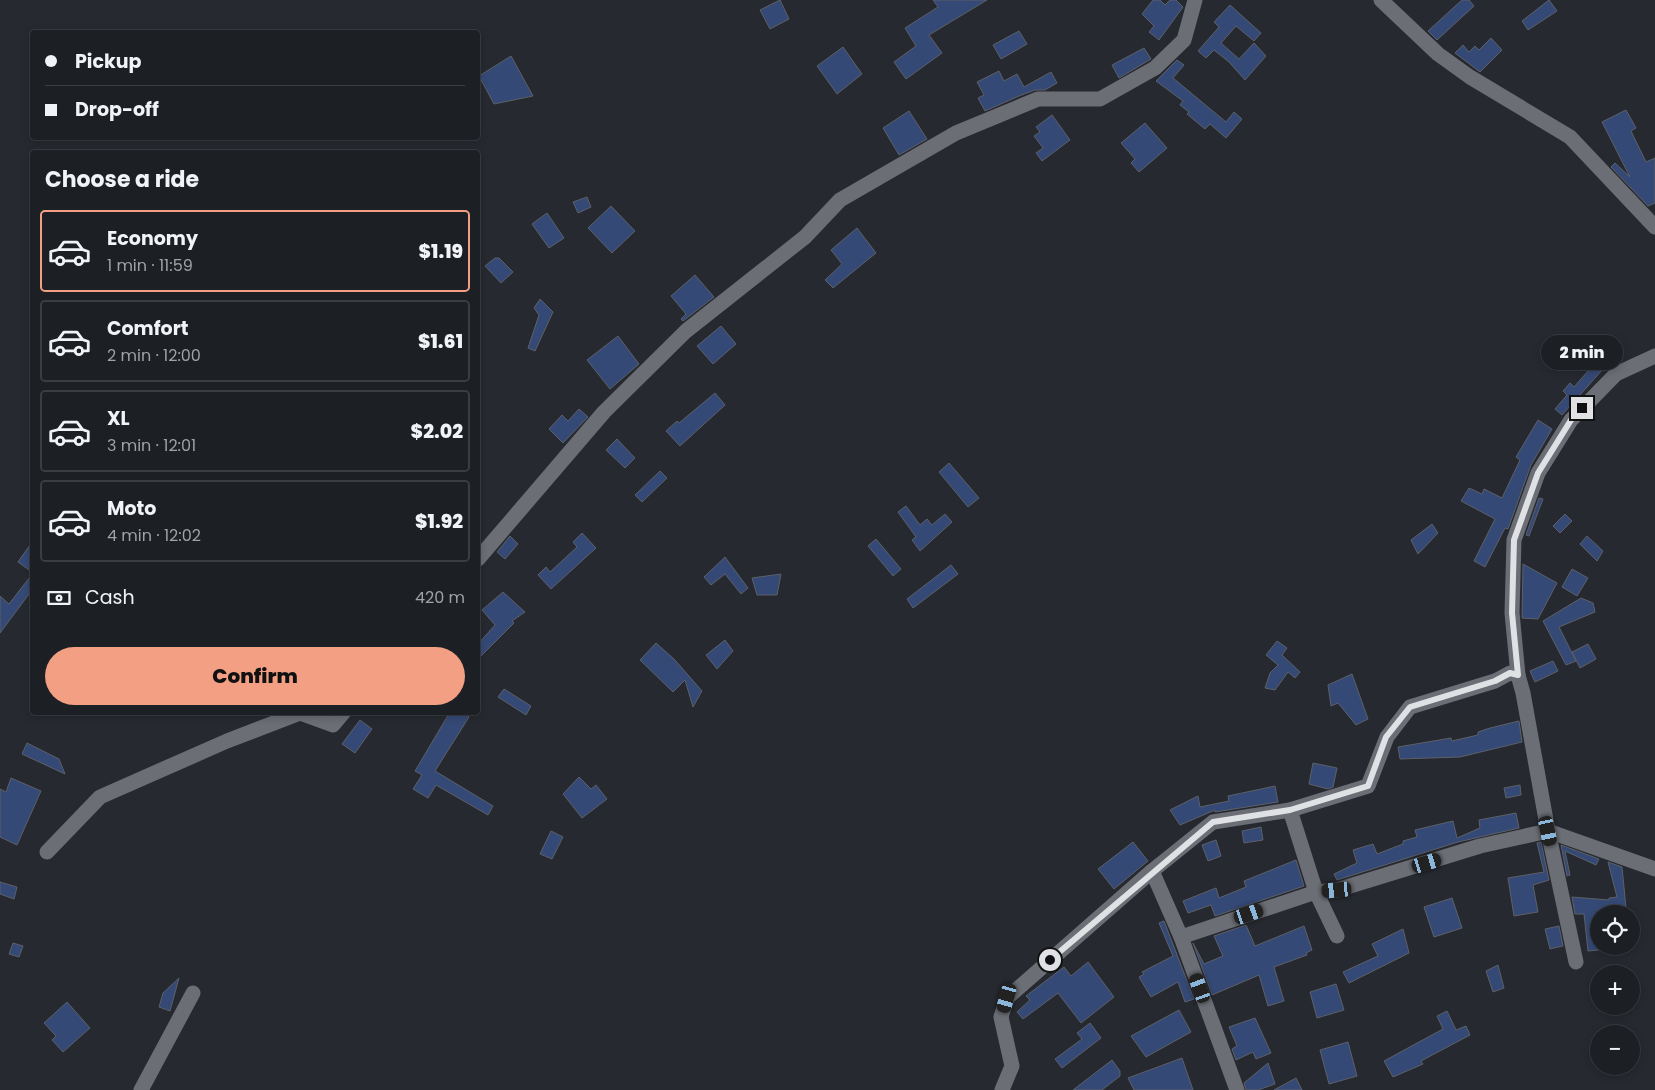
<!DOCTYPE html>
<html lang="en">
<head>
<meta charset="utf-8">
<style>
  body { margin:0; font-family:Poppins,sans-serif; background:#25272b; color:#f1f3f6; height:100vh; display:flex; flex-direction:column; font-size:19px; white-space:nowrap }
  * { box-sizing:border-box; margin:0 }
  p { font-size:16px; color:#a0a2a6 }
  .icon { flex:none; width:28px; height:28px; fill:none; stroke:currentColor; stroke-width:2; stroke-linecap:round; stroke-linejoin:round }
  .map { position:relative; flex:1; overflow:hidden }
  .drawer { position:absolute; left:30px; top:150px; width:450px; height:565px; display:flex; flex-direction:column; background:#1c1f23; border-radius:5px; box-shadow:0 2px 8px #0003,0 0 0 1px #3a3d41 }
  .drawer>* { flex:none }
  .banner { position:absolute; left:30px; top:30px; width:450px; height:110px; border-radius:5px; box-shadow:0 2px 8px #0003,0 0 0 1px #3a3d41; display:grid; align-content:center; height:110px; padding:0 15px; background:#1c1f23 }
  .buttons { position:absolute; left:1590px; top:905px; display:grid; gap:10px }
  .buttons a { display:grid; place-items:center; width:50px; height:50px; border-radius:50%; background:#1c1f23; box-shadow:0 2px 8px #0003,0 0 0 1px #3a3d41; font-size:25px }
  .end { position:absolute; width:22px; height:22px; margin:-11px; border:6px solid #dfe1e5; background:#111; box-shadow:0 0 0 2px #111 }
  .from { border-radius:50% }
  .bubble { position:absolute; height:35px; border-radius:18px; background:#1c1f23; box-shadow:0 2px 8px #0003,0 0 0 1px #3a3d41; font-size:16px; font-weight:800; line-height:35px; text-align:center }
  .car { position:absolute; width:15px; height:30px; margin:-15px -8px; border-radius:6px; box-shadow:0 0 4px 1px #0007; background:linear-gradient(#222 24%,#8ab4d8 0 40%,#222 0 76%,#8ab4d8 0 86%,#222 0) }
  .banner b { display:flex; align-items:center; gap:18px; height:48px; font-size:19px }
  .banner b+b { border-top:1px solid #3a3d41 }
  .banner i { width:12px; height:12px; background:#f1f3f6 }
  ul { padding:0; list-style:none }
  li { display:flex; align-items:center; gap:15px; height:82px; margin:0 10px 8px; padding:0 5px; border:2px solid #3a3d41; border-radius:5px }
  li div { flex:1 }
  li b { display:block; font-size:19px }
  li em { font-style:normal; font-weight:800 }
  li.selected { border-color:#f39f84 }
  li>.icon { width:45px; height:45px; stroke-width:1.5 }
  h2 { padding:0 15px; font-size:22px; line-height:60px }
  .pay { display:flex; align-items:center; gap:12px; height:55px; padding:0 15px; font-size:19px }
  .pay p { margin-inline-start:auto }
  .button { display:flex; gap:10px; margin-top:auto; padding:10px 15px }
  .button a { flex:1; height:58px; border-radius:30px; background:#f39f84; color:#111; font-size:20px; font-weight:800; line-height:58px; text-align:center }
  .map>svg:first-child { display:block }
  .building { fill:#354976; stroke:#5d6067 }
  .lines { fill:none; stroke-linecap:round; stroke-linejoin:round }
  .minor { stroke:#6b6e75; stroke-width:15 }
  .route { stroke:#dfe1e5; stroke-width:6 }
</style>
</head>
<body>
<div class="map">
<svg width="1655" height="1090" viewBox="0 0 1655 1090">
  <rect width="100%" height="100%" fill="#26292f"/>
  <!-- building -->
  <g class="building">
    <polygon points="780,0 789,19 770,29 760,10"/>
    <polygon points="933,0 987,0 929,35 942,53 906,79 894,62 916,46 905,28 938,7"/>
    <polygon points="1153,0 1160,0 1165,5 1170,0 1176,0 1183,7 1159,40 1149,32 1154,26 1142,14"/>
    <polygon points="1462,0 1469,0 1474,6 1437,40 1428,31"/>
    <polygon points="1549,0 1557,11 1528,30 1522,21"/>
    <polygon points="1230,5 1261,33 1254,41 1236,26 1221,43 1239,59 1254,43 1266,56 1245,80 1229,62 1214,50 1206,58 1198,51 1219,27 1214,22"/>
    <polygon points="1019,31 1027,44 1001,59 993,45"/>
    <polygon points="1491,38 1502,50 1480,72 1455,53 1463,45 1469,52 1475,46 1479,50"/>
    <polygon points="843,47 862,74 837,94 817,66"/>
    <polygon points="1144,48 1151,59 1119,78 1112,65"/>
    <polygon points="511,56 533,96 494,104 479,76"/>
    <polygon points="1177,60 1184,65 1173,78 1226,122 1234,112 1242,119 1226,138 1210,124 1205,129 1187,114 1189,112 1180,105 1183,101 1156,81"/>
    <polygon points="999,71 1004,81 1017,74 1024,87 1051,72 1057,83 1045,90 1035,90 1019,96 985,111 978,98 984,95 977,82"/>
    <polygon points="1626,110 1636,128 1631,131 1646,162 1655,158 1655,203 1648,206 1611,167 1615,163 1630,177 1602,122"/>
    <polygon points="909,111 927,139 899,155 883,128"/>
    <polygon points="1052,115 1070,140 1042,161 1036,153 1043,148 1034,136 1040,132 1036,127"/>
    <polygon points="1145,123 1167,148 1139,172 1131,163 1135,159 1121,143"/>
    <polygon points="587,197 591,207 578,213 573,202"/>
    <polygon points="611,206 635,231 612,253 588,228"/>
    <polygon points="547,213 564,238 549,248 532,224"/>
    <polygon points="857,228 876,253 833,288 825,280 842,264 831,250"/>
    <polygon points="495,258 499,258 513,272 501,283 485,266"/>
    <polygon points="695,275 714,297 683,321 681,319 686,314 671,296"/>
    <polygon points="540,299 553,312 535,351 528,348 539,315 534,308"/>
    <polygon points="721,326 736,344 713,364 697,346"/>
    <polygon points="618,336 639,364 610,389 587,360"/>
    <polygon points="1596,362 1604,368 1562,415 1555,409 1567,395 1563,391 1570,383 1574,387"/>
    <polygon points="715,393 725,405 680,446 666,431 677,421 679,423"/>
    <polygon points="579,409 588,417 563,443 549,429 562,415 568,421"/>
    <polygon points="1538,420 1552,429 1531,465 1508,529 1505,528 1485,567 1474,561 1495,519 1461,501 1469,488 1482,494 1484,489 1502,498 1520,460 1516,457"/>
    <polygon points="617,439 635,458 625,468 606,450"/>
    <polygon points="949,463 979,498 968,507 939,472"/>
    <polygon points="660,471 667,478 642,502 635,495"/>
    <polygon points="1539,498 1543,499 1529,536 1526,535"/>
    <polygon points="906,506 920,525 927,519 932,525 945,514 952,522 920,551 912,540 916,537 898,512"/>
    <polygon points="1565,514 1572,521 1560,533 1553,526"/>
    <polygon points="1432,524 1438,533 1418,554 1411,540"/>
    <polygon points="582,533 596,548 551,589 538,575 546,567 550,572 577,547 573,542"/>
    <polygon points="510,536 518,544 505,559 497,552"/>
    <polygon points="1587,536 1603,551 1597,561 1580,544"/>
    <polygon points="876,539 901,569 893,576 868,546"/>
    <polygon points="32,542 32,572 18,562"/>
    <polygon points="725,557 748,588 741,594 725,574 711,585 704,577"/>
    <polygon points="1523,564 1557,583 1538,619 1522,618"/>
    <polygon points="951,565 958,574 913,608 907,599"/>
    <polygon points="1572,569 1588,578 1577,596 1562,587"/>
    <polygon points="781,574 777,595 757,595 752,578"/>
    <polygon points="30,577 32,579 32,590 0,633 0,596 9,604"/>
    <polygon points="503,592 525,612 512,621 514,623 478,659 478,644 495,625 482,610"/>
    <polygon points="1581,598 1593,603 1595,612 1559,627 1576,661 1566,665 1543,621"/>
    <polygon points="725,640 733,651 717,669 706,655"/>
    <polygon points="1277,641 1287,648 1282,655 1300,672 1295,678 1288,672 1275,690 1265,688 1270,673 1278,665 1266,655"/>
    <polygon points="656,643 674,659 702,691 693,707 685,680 673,692 640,660"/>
    <polygon points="1588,644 1596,659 1580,668 1572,652"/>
    <polygon points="1553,661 1558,671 1535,682 1530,671"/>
    <polygon points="1352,674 1368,719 1356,725 1338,703 1331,706 1328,685"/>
    <polygon points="504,689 531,706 526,715 498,697"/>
    <polygon points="450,712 461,712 469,717 435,771 493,806 488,815 436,785 428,798 413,789 422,775 415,771"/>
    <polygon points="360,720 372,729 355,753 342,744"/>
    <polygon points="1519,721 1522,742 1460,757 1400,759 1398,747 1451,738 1452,741 1478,735 1478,732 1490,728"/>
    <polygon points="27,743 59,759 65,774 22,754"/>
    <polygon points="1313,763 1337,768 1333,787 1328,789 1309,784"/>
    <polygon points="579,777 591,789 596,785 607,799 582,818 563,794"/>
    <polygon points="11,778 41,791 17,845 0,837 0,789 6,792"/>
    <polygon points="1520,785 1521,795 1506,798 1504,788"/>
    <polygon points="1275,786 1278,802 1215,812 1215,810 1180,825 1170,810 1198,796 1200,807 1229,801 1228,796"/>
    <polygon points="1516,813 1519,828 1458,842 1337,880 1334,874 1357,863 1353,850 1373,844 1377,854 1403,844 1403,841 1417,837 1415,830 1453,821 1457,838 1480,828 1479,820"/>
    <polygon points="1261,827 1263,840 1244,843 1242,831"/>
    <polygon points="551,831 563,837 552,859 540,854"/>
    <polygon points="1216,840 1221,856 1208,861 1202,845"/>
    <polygon points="1133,842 1148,861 1114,889 1098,869"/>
    <polygon points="1541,842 1549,880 1533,885 1538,912 1514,916 1508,878 1544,872 1537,843"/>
    <polygon points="1561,845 1599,859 1596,865 1565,851 1570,875 1567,876"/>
    <polygon points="1296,860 1304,886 1215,916 1211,905 1188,913 1183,901 1216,888 1219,898 1246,887 1244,881"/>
    <polygon points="1608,862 1622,867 1626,908 1622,908 1622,914 1599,914 1599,950 1588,951 1584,914 1575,914 1572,897 1609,900 1609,898 1617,897"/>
    <polygon points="0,882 17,887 14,899 0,894"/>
    <polygon points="1452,898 1462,928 1434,937 1424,907"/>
    <polygon points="1164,921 1194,999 1185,1002 1178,982 1151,997 1139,977 1144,974 1142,972 1173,956 1159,923"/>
    <polygon points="1246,925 1255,946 1304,926 1312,950 1306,953 1307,955 1274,967 1284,1001 1268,1006 1259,975 1212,995 1193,943 1204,964 1223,956 1214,936"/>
    <polygon points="1559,926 1563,946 1550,949 1545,929"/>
    <polygon points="1403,929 1409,953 1349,983 1343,972 1378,956 1372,944"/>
    <polygon points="13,943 23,946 19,957 9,954"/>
    <polygon points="1088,962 1114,997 1081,1023 1058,993 1023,1019 1017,1012 1030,1000 1026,996 1064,967 1071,976"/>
    <polygon points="1498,965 1504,988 1493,992 1486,971"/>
    <polygon points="179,978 170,1011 159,1007 163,993"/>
    <polygon points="1336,984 1344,1010 1317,1018 1310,992"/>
    <polygon points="67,1002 90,1028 63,1052 52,1040 56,1036 44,1023"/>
    <polygon points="1179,1010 1191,1032 1146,1057 1131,1036"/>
    <polygon points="1447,1011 1456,1030 1466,1026 1470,1035 1421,1061 1423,1064 1393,1077 1384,1061 1443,1029 1437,1016"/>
    <polygon points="1255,1018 1271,1053 1256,1059 1253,1052 1236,1060 1232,1049 1237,1046 1229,1027"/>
    <polygon points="1090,1023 1101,1038 1062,1068 1055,1059 1082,1039 1077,1033"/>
    <polygon points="1348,1042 1357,1076 1329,1084 1320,1050"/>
    <polygon points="1182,1058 1193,1090 1134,1090 1128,1078"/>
    <polygon points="1112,1060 1120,1071 1120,1076 1102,1090 1073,1090"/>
    <polygon points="1268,1063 1275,1084 1258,1090 1246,1090 1244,1083"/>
    <polygon points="1296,1078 1302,1090 1274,1090"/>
  </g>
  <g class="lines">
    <!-- minor -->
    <g class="minor">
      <polyline points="1381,0 1438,54 1470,77 1570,137 1655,227"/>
      <polyline points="478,559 604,412 686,331 805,237 840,200 956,133 1038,99 1100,99 1155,68 1184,40 1195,0"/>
      <polyline points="1518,675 1523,693 1548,831 1576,962"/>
      <polyline points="1290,810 1316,892 1337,936"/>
      <polyline points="47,852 100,797 227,741 300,713 333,725 344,712"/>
      <polyline points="1152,871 1181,937 1237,1090"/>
      <polyline points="1181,937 1316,892 1337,890 1480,846 1548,831 1655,869"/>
      <polyline points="141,1090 193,993"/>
      <polyline points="1002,1090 1012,1066 1001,1017 1007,998 1152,871 1213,822 1290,810 1368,786 1387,737 1410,707 1495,681 1510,673 1518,675 1512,613 1514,540 1538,473 1571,420 1616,374 1655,356"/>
    </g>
  </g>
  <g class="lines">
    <!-- route -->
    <polyline class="route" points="1050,960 1213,822 1290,810 1368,786 1386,737 1410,707 1495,681 1510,673 1518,675 1512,613 1514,540 1538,473 1571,420 1582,408"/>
  </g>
</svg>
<div class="buttons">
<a><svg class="icon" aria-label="locate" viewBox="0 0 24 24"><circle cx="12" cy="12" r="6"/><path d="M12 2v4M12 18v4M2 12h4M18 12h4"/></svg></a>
<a>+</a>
<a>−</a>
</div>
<i class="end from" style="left:1050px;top:960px"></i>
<i class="end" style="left:1582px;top:408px"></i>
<div class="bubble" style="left:1541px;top:335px;width:82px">2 min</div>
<i class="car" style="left:1548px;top:831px;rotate:168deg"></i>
<i class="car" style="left:1427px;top:863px;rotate:73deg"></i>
<i class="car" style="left:1337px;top:890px;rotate:265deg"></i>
<i class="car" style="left:1249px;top:914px;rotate:71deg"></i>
<i class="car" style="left:1200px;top:988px;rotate:340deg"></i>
<i class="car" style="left:1007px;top:998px;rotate:196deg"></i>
<div class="banner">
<b><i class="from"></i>Pickup</b>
<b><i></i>Drop-off</b>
</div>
<section class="drawer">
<h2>Choose a ride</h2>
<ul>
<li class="selected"><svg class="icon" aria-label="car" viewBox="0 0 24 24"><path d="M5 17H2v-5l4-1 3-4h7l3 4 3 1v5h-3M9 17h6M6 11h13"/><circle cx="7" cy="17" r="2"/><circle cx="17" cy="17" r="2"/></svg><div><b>Economy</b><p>1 min · 11:59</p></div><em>$1.19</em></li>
<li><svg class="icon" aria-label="car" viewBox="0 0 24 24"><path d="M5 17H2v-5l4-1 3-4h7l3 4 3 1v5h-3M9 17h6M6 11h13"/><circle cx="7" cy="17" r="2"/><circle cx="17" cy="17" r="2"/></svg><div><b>Comfort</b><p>2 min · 12:00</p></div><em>$1.61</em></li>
<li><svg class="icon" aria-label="car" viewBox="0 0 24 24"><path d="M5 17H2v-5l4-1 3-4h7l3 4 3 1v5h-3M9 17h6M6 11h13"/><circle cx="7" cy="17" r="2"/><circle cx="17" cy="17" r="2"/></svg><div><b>XL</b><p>3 min · 12:01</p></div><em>$2.02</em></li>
<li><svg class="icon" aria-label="car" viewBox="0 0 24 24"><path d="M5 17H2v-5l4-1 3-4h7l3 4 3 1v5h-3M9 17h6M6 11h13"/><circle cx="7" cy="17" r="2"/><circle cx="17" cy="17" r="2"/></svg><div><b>Moto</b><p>4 min · 12:02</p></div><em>$1.92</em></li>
</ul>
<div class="pay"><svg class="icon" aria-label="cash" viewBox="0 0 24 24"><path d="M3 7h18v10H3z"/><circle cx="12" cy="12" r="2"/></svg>Cash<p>420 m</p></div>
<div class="button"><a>Confirm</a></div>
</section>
</div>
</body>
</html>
